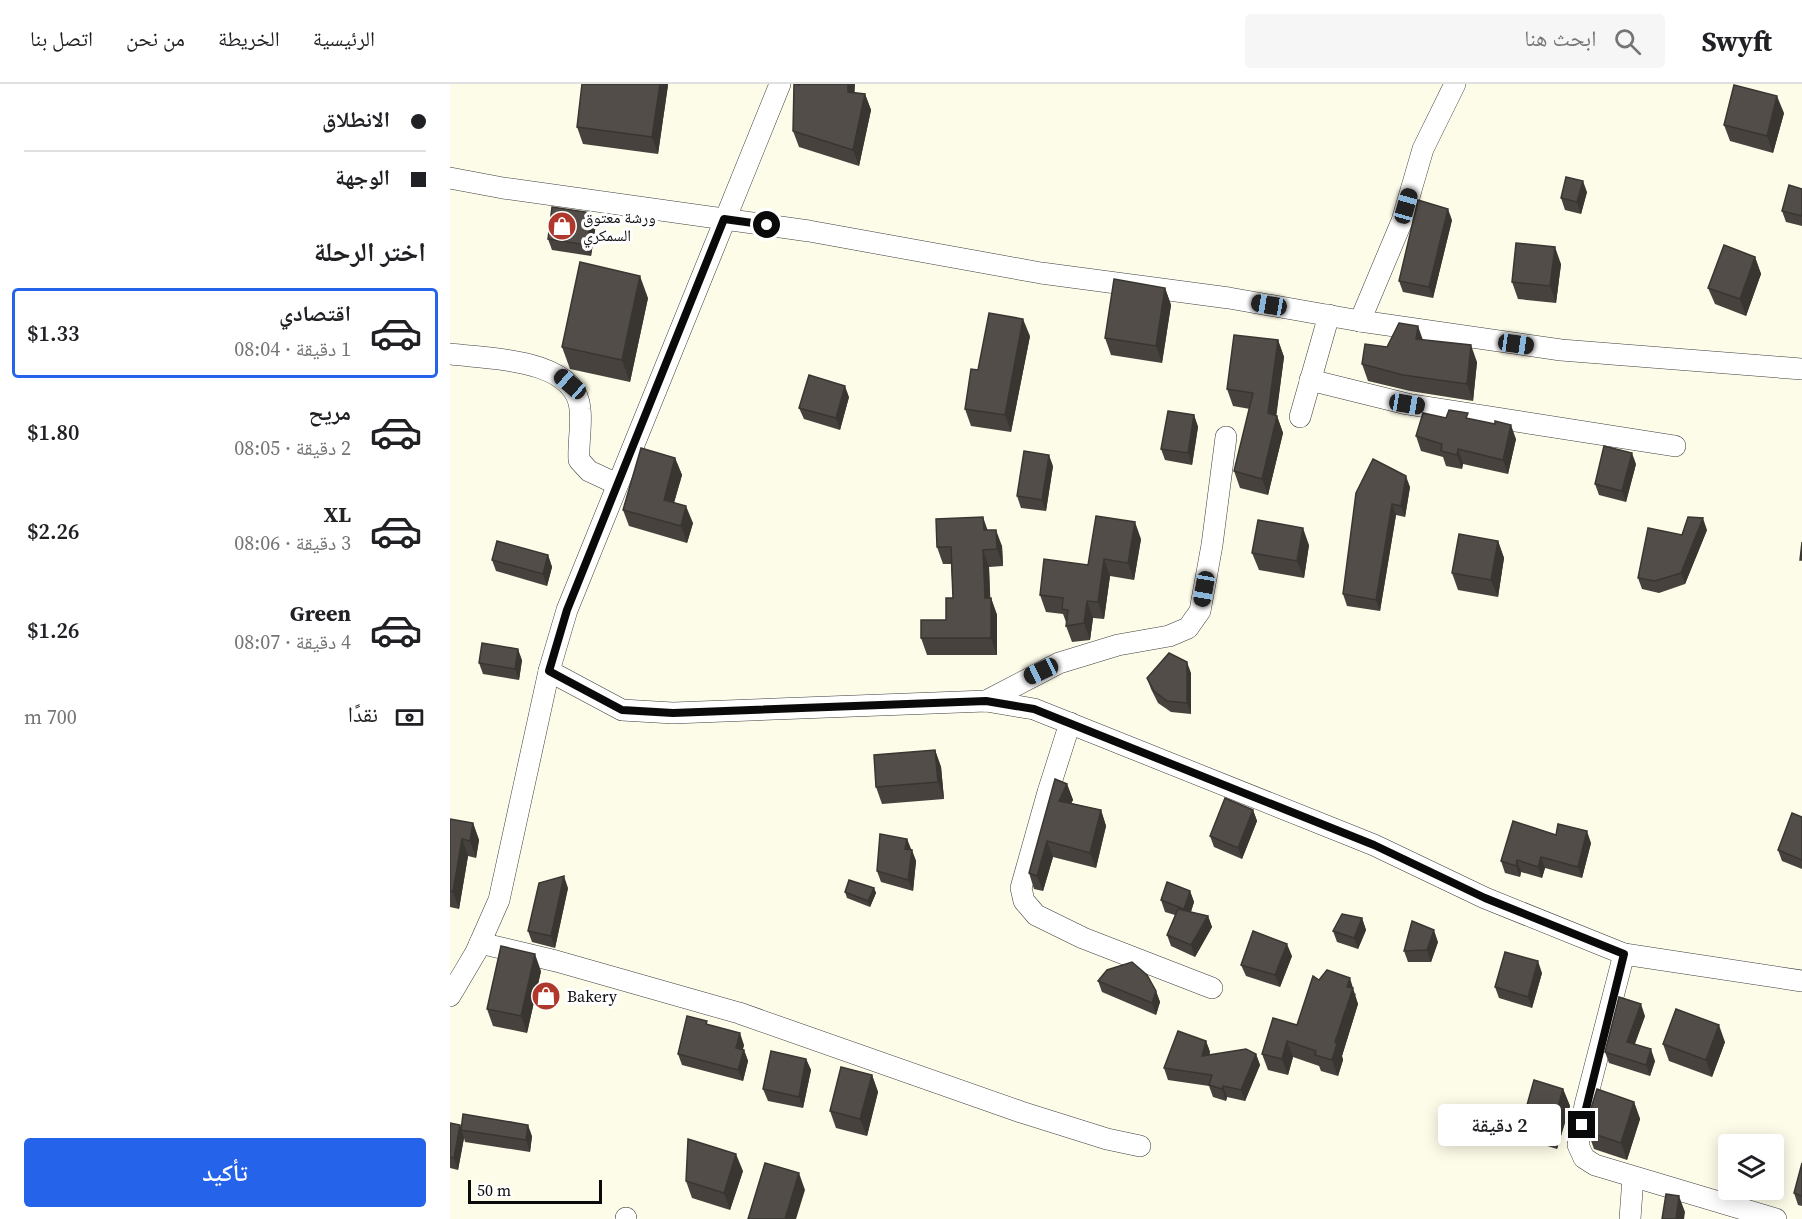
<!DOCTYPE html>
<html lang="ar">
<head>
<meta charset="utf-8">
<style>
  body { margin:0; font-family:"Source Serif 4","Noto Naskh Arabic",serif; background:#f6f6f6; color:#202124; direction:rtl; height:100vh; display:flex; flex-direction:column; font-size:22px; white-space:nowrap }
  * { box-sizing:border-box; margin:0 }
  p { font-size:20px; color:#757577 }
  .icon { flex:none; width:33px; height:33px; fill:none; stroke:currentColor; stroke-width:2; stroke-linecap:round; stroke-linejoin:round }
  .map { position:relative; flex:1; overflow:hidden; direction:ltr }
  .sheet { display:flex; flex-direction:column; background:#fff; width:450px }
  .sheet>* { flex:none }
  .hud { display:grid; align-content:center; height:132px; padding:0 24px; background:#fff }
  .fabs { position:absolute; left:1268px; top:1050px; display:grid; gap:12px }
  .fabs a { display:grid; place-items:center; width:66px; height:66px; border-radius:6px; background:#fff; box-shadow:0 3px 15px #0003; font-size:30px }
  .scale { position:absolute; left:18px; bottom:15px; width:134px; box-sizing:border-box; padding-left:6px; border:3px solid #0a0a0a; border-top:0; font-size:16px; line-height:21px; white-space:nowrap; color:#0a0a0a; -webkit-text-stroke:4px #fff; paint-order:stroke }
  .end { position:absolute; width:27px; height:27px; margin:-14px; border:8px solid #0a0a0a; background:#fff; box-shadow:0 0 0 3px #fff }
  .from { border-radius:50% }
  .bubble { position:absolute; height:42px; border-radius:6px; background:#fff; box-shadow:0 3px 15px #0003; font-size:20px; font-weight:600; line-height:42px; text-align:center; direction:rtl }
  .car { position:absolute; width:18px; height:36px; margin:-18px -9px; border-radius:8px; box-shadow:0 0 4px 2px #0007; background:linear-gradient(#222 24%,#8ab4d8 0 40%,#222 0 76%,#8ab4d8 0 86%,#222 0) }
  .hud b { display:flex; align-items:center; gap:21px; height:57px; font-size:22px }
  .hud b+b { border-top:2px solid #e0e0e0 }
  .hud i { width:15px; height:15px; background:#202124 }
  ul { padding:0; list-style:none }
  li { display:flex; align-items:center; gap:18px; height:90px; margin:0 12px 9px; padding:0 12px; border:3px solid transparent; border-radius:6px }
  li div { flex:1 }
  li b { display:block; font-size:22px }
  li em { font-style:normal; font-weight:600 }
  li.active { border-color:#2563eb }
  li>.icon { width:54px; height:54px; stroke-width:1.5 }
  h2 { padding:0 24px; font-size:27px; line-height:72px }
  .pay { display:flex; align-items:center; gap:15px; height:66px; padding:0 24px; font-size:22px }
  .pay p { margin-inline-start:auto }
  .action { display:flex; gap:12px; margin-top:auto; padding:12px 24px }
  .action a { flex:1; height:69px; border-radius:6px; background:#2563eb; color:#fff; font-size:24px; font-weight:600; line-height:69px; text-align:center }
  header { display:flex; align-items:center; gap:36px; box-sizing:border-box; height:84px; padding:0 30px; background:#fff; border-bottom:2px solid #e0e0e0 }
  header strong { font-size:28px }
  nav { display:flex; gap:33px; margin-inline-start:auto; font-size:21px }
  .search { width:420px; height:54px; background:#f6f6f6; display:flex; align-items:center; gap:15px; box-sizing:border-box; padding:0 21px; border-radius:6px; color:#757577; font-size:22px }
  main { display:flex; flex:1; min-height:0 }
  .map>svg:first-child { display:block }
  .lines { fill:none; stroke-linecap:round; stroke-linejoin:round }
  .street-casing { stroke:#3d3d3d; stroke-width:22 }
  .street { stroke:#fff; stroke-width:21 }
  .wall { fill:#47423e }
  .shaded-wall { fill:#393632 }
  .building { fill:#524d48; stroke:#393632; stroke-width:1.5 }
  .route { stroke:#0a0a0a; stroke-width:8 }
  .labels { text-anchor:middle; dominant-baseline:central; stroke-width:6; stroke-linejoin:round; paint-order:stroke }
  .poi-label { font-size:16px; fill:#0a0a0a; stroke:#fff; text-anchor:start }
</style>
</head>
<body>
<header>
<strong>Swyft</strong>
<div class="search"><svg class="icon" aria-label="search" viewBox="0 0 24 24"><circle cx="10" cy="10" r="6"/><path d="M15 15l6 6"/></svg>ابحث هنا</div>
<nav><a>الرئيسية</a><a>الخريطة</a><a>من نحن</a><a>اتصل بنا</a></nav>
</header>
<main>
<div class="map">
<svg width="1352" height="1135" viewBox="0 0 1352 1135">
  <rect width="100%" height="100%" fill="#fdfce9"/>
  <g class="lines">
    <!-- street casing -->
    <g class="street-casing">
      <g id="street">
        <polyline points="0,94 53,104 359,147 591,189 779,214 910,237 1111,266 1352,285"/>
        <polyline points="910,237 952,137 973,65 1005,0"/>
        <path d="M0 270C38 275 126 274 130 325 132 341 128 359 129 376L139 387 167 400"/>
        <polyline points="860,296 957,320 1225,362"/>
        <polyline points="850,333 879,231"/>
        <polyline points="99,587 172,626 223,629 536,617 584,625 924,761 1035,814 1174,870 1352,897"/>
        <polyline points="536,617 609,579 668,561 719,552 738,544 750,527 762,461 776,353"/>
        <polyline points="620,639 598,708 571,804 574,817 586,831 633,854 762,904"/>
        <polyline points="30,859 106,877 289,929 571,1028 657,1055 690,1062"/>
        <polyline points="1174,870 1135,1021 1128,1061 1134,1074 1145,1081 1326,1135"/>
        <polyline points="0,912 26,868 49,816 99,587 117,526 330,0"/>
        <polyline points="176,1135 176,1134"/>
        <polyline points="1180,1135 1183,1093"/>
      </g>
    </g>
    <!-- street -->
    <use href="#street" class="street"/>
  </g>
  <!-- wall -->
  <g class="wall">
    <polygon points="218,1 208,70 133,60 127,43"/>
    <polygon points="405,9 415,10 421,26 409,82 349,63 343,47"/>
    <polygon points="1334,29 1323,69 1280,57 1274,41"/>
    <polygon points="1352,105 1352,142 1336,138 1332,127"/>
    <polygon points="1137,108 1131,130 1115,126 1111,114"/>
    <polygon points="141,129 146,140 141,172 102,166 98,155"/>
    <polygon points="1002,136 983,214 953,208 949,197"/>
    <polygon points="1305,173 1311,190 1296,232 1265,220 1258,204"/>
    <polygon points="1111,180 1106,219 1068,215 1062,198"/>
    <polygon points="715,204 721,221 712,279 661,271 655,254"/>
    <polygon points="198,214 180,298 120,285 112,263"/>
    <polygon points="580,252 561,348 521,342 515,325"/>
    <polygon points="828,256 834,273 826,331 827,332 833,349 818,411 790,404 784,387 800,325 783,322 777,305"/>
    <polygon points="973,256 1027,278 1023,317 960,307 918,297 912,280 937,263"/>
    <polygon points="399,313 390,346 354,335 349,324"/>
    <polygon points="744,331 748,343 742,381 715,376 711,365"/>
    <polygon points="996,334 1020,335 1066,355 1058,390 1013,380 1012,385 996,382 993,373 971,367 966,352"/>
    <polygon points="225,374 232,391 224,419 243,439 237,459 179,442 173,426"/>
    <polygon points="923,375 960,403 955,433 946,431 930,527 897,522 893,510"/>
    <polygon points="1186,380 1176,418 1149,411 1145,400"/>
    <polygon points="603,382 596,427 571,424 567,412"/>
    <polygon points="538,446 552,462 553,482 539,483 540,514 541,514 547,531 547,571 477,571 471,554 496,536 503,514 501,480 493,480 487,463"/>
    <polygon points="1257,446 1235,500 1209,509 1192,505 1188,494 1232,451"/>
    <polygon points="691,455 684,496 660,492 654,535 643,534 640,556 622,558 616,542 616,538 613,530 596,528 590,511 638,481"/>
    <polygon points="1048,457 1054,474 1048,513 1008,506 1002,489"/>
    <polygon points="859,461 854,494 809,486 802,469"/>
    <polygon points="98,471 102,483 97,502 46,487 42,476"/>
    <polygon points="72,576 69,596 33,590 29,579"/>
    <polygon points="741,589 741,630 721,628 708,619 701,605 697,594"/>
    <polygon points="485,666 491,683 494,715 432,720 426,703"/>
    <polygon points="617,700 623,716 621,719 651,726 656,742 646,784 603,773 593,807 584,805 579,789"/>
    <polygon points="803,726 807,737 792,775 764,763 760,752"/>
    <polygon points="1352,733 1352,785 1332,777 1328,766"/>
    <polygon points="0,735 23,739 29,756 26,774 18,772 9,825 0,823"/>
    <polygon points="1106,751 1141,759 1132,794 1095,784 1092,794 1071,788 1070,793 1055,789 1051,777"/>
    <polygon points="457,755 466,777 463,807 431,798 427,787"/>
    <polygon points="118,804 105,864 82,858 78,847"/>
    <polygon points="424,804 426,809 420,823 397,814 395,808"/>
    <polygon points="740,807 744,818 741,828 758,832 762,843 745,873 721,862 717,851 725,831 715,828 711,816"/>
    <polygon points="912,834 916,846 908,865 887,858 883,847"/>
    <polygon points="988,858 981,878 958,878 954,867"/>
    <polygon points="842,872 830,903 796,892 791,881"/>
    <polygon points="91,887 77,949 43,942 37,925"/>
    <polygon points="1092,889 1082,924 1049,914 1045,903"/>
    <polygon points="869,896 906,910 905,912 908,920 892,972 893,976 888,992 871,987 869,982 843,973 838,991 818,986 812,970 847,941"/>
    <polygon points="648,897 706,907 710,918 706,931 652,908"/>
    <polygon points="1195,932 1185,960 1205,977 1200,992 1159,979 1155,968"/>
    <polygon points="258,941 294,961 293,965 294,966 298,977 293,997 232,981 228,970"/>
    <polygon points="756,957 760,968 759,971 806,970 810,981 795,1017 777,1013 776,1017 763,1013 759,1002 718,996 714,984"/>
    <polygon points="1275,958 1262,993 1219,977 1213,960"/>
    <polygon points="356,975 361,986 353,1024 318,1017 313,1005"/>
    <polygon points="422,991 428,1008 417,1052 386,1044 380,1027"/>
    <polygon points="1113,1005 1120,1022 1107,1065 1078,1056 1072,1039"/>
    <polygon points="1184,1018 1190,1035 1177,1076 1144,1065 1138,1048"/>
    <polygon points="0,1039 10,1041 11,1044 82,1052 80,1068 15,1058 14,1054 8,1086 0,1084"/>
    <polygon points="1352,1079 1352,1122 1348,1121 1344,1109"/>
    <polygon points="293,1087 280,1126 242,1114 236,1097"/>
  </g>
  <!-- shaded-wall -->
  <g class="shaded-wall">
    <polygon points="210,0 218,0 218,1 208,70 202,53"/>
    <polygon points="398,0 405,0 404,24 398,8"/>
    <polygon points="415,10 421,26 409,82 403,66"/>
    <polygon points="1327,12 1334,29 1323,69 1317,52"/>
    <polygon points="1133,97 1137,108 1131,130 1127,118"/>
    <polygon points="998,125 1002,136 983,214 979,203"/>
    <polygon points="141,129 146,140 141,172 137,161"/>
    <polygon points="1105,163 1111,180 1106,219 1100,202"/>
    <polygon points="1305,173 1311,190 1296,232 1290,215"/>
    <polygon points="190,192 198,214 180,298 172,276"/>
    <polygon points="715,204 721,221 712,279 706,262"/>
    <polygon points="573,235 580,252 561,348 555,331"/>
    <polygon points="968,242 974,259 966,255"/>
    <polygon points="828,256 834,273 825,342 827,332 833,349 818,411 812,395 818,329"/>
    <polygon points="1021,261 1027,278 1023,317 1017,300"/>
    <polygon points="395,302 399,313 390,346 386,334"/>
    <polygon points="744,331 748,343 742,381 738,369"/>
    <polygon points="1061,341 1066,355 1058,390 1053,376"/>
    <polygon points="1008,365 1013,380 1012,385 1007,371"/>
    <polygon points="1182,369 1186,380 1176,418 1172,407"/>
    <polygon points="599,371 603,382 596,427 592,416"/>
    <polygon points="225,374 232,391 220,432 214,416"/>
    <polygon points="956,392 960,403 955,433 951,422"/>
    <polygon points="942,420 946,431 930,527 926,516"/>
    <polygon points="236,422 243,439 237,459 231,442"/>
    <polygon points="533,433 539,450 534,446"/>
    <polygon points="1253,434 1257,446 1235,500 1231,489"/>
    <polygon points="685,438 691,455 684,496 678,479"/>
    <polygon points="853,444 859,461 854,494 847,477"/>
    <polygon points="546,446 552,462 553,482 547,465"/>
    <polygon points="1048,457 1054,474 1048,513 1041,496"/>
    <polygon points="533,466 539,483 541,531 535,514"/>
    <polygon points="98,471 102,483 97,502 93,490"/>
    <polygon points="654,475 660,492 654,535 648,518"/>
    <polygon points="541,514 547,531 547,571 541,554"/>
    <polygon points="637,517 643,534 640,556 634,539"/>
    <polygon points="68,565 72,576 69,596 65,585"/>
    <polygon points="737,578 741,589 741,630 737,619"/>
    <polygon points="485,666 491,683 494,715 488,698"/>
    <polygon points="617,700 623,716 615,732 609,717"/>
    <polygon points="651,726 656,742 646,784 640,769"/>
    <polygon points="803,726 807,737 792,775 788,764"/>
    <polygon points="23,739 29,756 26,774 20,757"/>
    <polygon points="1137,747 1141,759 1132,794 1128,783"/>
    <polygon points="12,755 18,772 9,825 3,808"/>
    <polygon points="457,755 461,766 455,765"/>
    <polygon points="597,757 603,773 593,807 587,792"/>
    <polygon points="462,766 466,777 463,807 458,796"/>
    <polygon points="1091,773 1095,784 1092,794 1088,783"/>
    <polygon points="1067,776 1071,788 1070,793 1066,782"/>
    <polygon points="114,792 118,804 105,864 101,852"/>
    <polygon points="424,804 426,809 420,823 418,817"/>
    <polygon points="740,807 744,818 738,836 734,825"/>
    <polygon points="758,832 762,843 745,873 741,861"/>
    <polygon points="912,834 916,846 908,865 904,854"/>
    <polygon points="984,846 988,858 981,878 977,866"/>
    <polygon points="837,860 842,872 830,903 825,891"/>
    <polygon points="85,870 91,887 77,949 71,932"/>
    <polygon points="1088,877 1092,889 1082,924 1078,913"/>
    <polygon points="900,894 908,920 892,972 893,976 888,992 882,976 897,903"/>
    <polygon points="706,907 710,918 706,931 702,919"/>
    <polygon points="1191,920 1195,932 1181,969 1177,958"/>
    <polygon points="1269,941 1275,958 1262,993 1256,976"/>
    <polygon points="290,949 294,961 290,975 286,964"/>
    <polygon points="756,957 760,968 756,983 752,972"/>
    <polygon points="837,957 843,973 838,991 832,975"/>
    <polygon points="1201,965 1205,977 1200,992 1196,981"/>
    <polygon points="294,966 298,977 293,997 288,986"/>
    <polygon points="806,970 810,981 795,1017 791,1006"/>
    <polygon points="356,975 361,986 353,1024 349,1013"/>
    <polygon points="422,991 428,1008 417,1052 410,1035"/>
    <polygon points="773,1002 777,1013 776,1017 772,1005"/>
    <polygon points="1113,1005 1120,1022 1107,1065 1101,1048"/>
    <polygon points="1184,1018 1190,1035 1177,1076 1171,1059"/>
    <polygon points="10,1041 14,1054 8,1086 4,1074"/>
    <polygon points="78,1041 82,1052 80,1068 76,1056"/>
    <polygon points="286,1070 293,1087 280,1126 274,1109"/>
    <polygon points="349,1089 355,1106 346,1135 335,1135"/>
    <polygon points="1229,1112 1235,1128 1234,1135 1226,1135"/>
  </g>
  <!-- building -->
  <g class="building">
    <polygon points="132,0 210,0 202,53 127,43"/>
    <polygon points="344,0 349,1 349,0 398,0 398,8 415,10 403,66 343,47"/>
    <polygon points="1284,1 1327,12 1317,52 1274,41"/>
    <polygon points="1116,93 1133,97 1127,118 1111,114"/>
    <polygon points="1339,101 1352,105 1352,132 1332,127"/>
    <polygon points="968,116 998,125 979,203 949,197"/>
    <polygon points="102,123 141,129 137,161 98,155"/>
    <polygon points="1066,159 1105,163 1100,202 1062,198"/>
    <polygon points="1274,161 1305,173 1290,215 1258,204"/>
    <polygon points="130,178 190,192 172,276 112,263"/>
    <polygon points="664,195 715,204 706,262 655,254"/>
    <polygon points="539,229 573,235 555,331 515,325 521,285 528,286"/>
    <polygon points="949,239 968,242 966,255 1021,261 1017,300 953,291 912,280 915,260 937,263"/>
    <polygon points="784,251 828,256 818,329 827,332 812,395 784,387 803,309 777,305"/>
    <polygon points="359,291 395,302 386,334 349,324"/>
    <polygon points="999,326 1018,329 1016,334 1045,340 1045,337 1061,341 1053,376 1008,365 1007,371 991,367 992,360 966,352 973,329 996,334"/>
    <polygon points="718,327 744,331 738,369 711,365"/>
    <polygon points="1154,362 1182,369 1172,407 1145,400"/>
    <polygon points="191,364 225,374 214,416 236,422 231,442 173,426"/>
    <polygon points="574,367 599,371 592,416 567,412"/>
    <polygon points="923,375 956,392 951,422 942,420 926,516 893,510 906,409"/>
    <polygon points="646,432 685,438 678,479 654,475 648,518 637,517 634,539 616,542 618,526 612,525 613,514 590,511 594,475 638,481"/>
    <polygon points="533,433 534,446 546,446 547,465 533,466 535,514 541,514 541,554 471,554 471,536 496,536 496,514 503,514 501,463 487,463 486,435"/>
    <polygon points="1238,433 1253,434 1231,489 1205,497 1188,494 1198,444 1232,451"/>
    <polygon points="808,436 853,444 847,477 802,469"/>
    <polygon points="1009,450 1048,457 1041,496 1002,489"/>
    <polygon points="47,457 98,471 93,490 42,476"/>
    <polygon points="1352,458 1352,476 1350,476"/>
    <polygon points="32,559 68,565 65,585 29,579"/>
    <polygon points="719,569 737,578 737,619 717,617 704,607 697,594"/>
    <polygon points="485,666 488,698 426,703 424,671"/>
    <polygon points="605,695 617,700 609,717 651,726 640,769 597,757 587,792 579,789"/>
    <polygon points="775,714 803,726 788,764 760,752"/>
    <polygon points="1342,729 1352,733 1352,776 1328,766"/>
    <polygon points="0,735 23,739 20,757 12,755 3,808 0,807"/>
    <polygon points="1063,737 1106,751 1108,740 1137,747 1128,783 1091,773 1088,783 1067,776 1066,782 1051,777"/>
    <polygon points="430,750 457,755 455,765 462,766 458,796 427,787"/>
    <polygon points="114,792 101,852 78,847 89,799"/>
    <polygon points="399,796 424,804 418,817 395,808"/>
    <polygon points="717,798 740,807 734,825 711,816"/>
    <polygon points="728,825 758,832 741,861 717,851"/>
    <polygon points="892,830 912,834 904,854 883,847"/>
    <polygon points="962,837 984,846 977,866 954,867"/>
    <polygon points="803,847 837,860 825,891 791,881"/>
    <polygon points="51,862 85,870 71,932 37,925"/>
    <polygon points="1055,868 1088,877 1078,913 1045,903"/>
    <polygon points="682,878 697,891 706,907 702,919 648,897 657,886"/>
    <polygon points="877,886 900,894 897,903 903,904 885,958 887,960 882,976 865,971 866,967 837,957 832,975 812,970 823,934 847,941 863,892 869,896"/>
    <polygon points="1169,913 1191,920 1177,958 1201,965 1196,981 1155,968"/>
    <polygon points="1226,925 1269,941 1256,976 1213,960"/>
    <polygon points="237,932 257,937 256,940 290,949 286,964 294,966 288,986 228,970"/>
    <polygon points="728,947 756,957 752,972 796,965 806,970 791,1006 773,1002 772,1005 759,1001 762,991 714,984"/>
    <polygon points="321,967 356,975 349,1013 313,1005"/>
    <polygon points="391,983 422,991 410,1035 380,1027"/>
    <polygon points="1084,996 1113,1005 1101,1048 1072,1039"/>
    <polygon points="1147,1005 1184,1018 1171,1059 1138,1048 1136,1040"/>
    <polygon points="13,1030 78,1041 76,1056 11,1046"/>
    <polygon points="0,1039 10,1041 4,1074 0,1073"/>
    <polygon points="238,1055 286,1070 274,1109 236,1097"/>
    <polygon points="315,1079 349,1089 335,1135 298,1135"/>
    <polygon points="1352,1079 1352,1112 1344,1109"/>
    <polygon points="1216,1110 1229,1112 1226,1135 1212,1135"/>
  </g>
  <g class="lines">
    <!-- route -->
    <polyline class="route" points="317,141 274,135 117,526 99,587 172,626 223,629 536,617 584,625 924,761 1035,814 1174,870 1132,1041"/>
  </g>
  <!-- icons -->
  <defs>
    <g id="shop-disc" transform="scale(1.5)"><circle r="9.5" fill="#af382d" stroke="#fff"/><path d="M-5-2.5h2.3a2.7 3.5 0 0 1 5.4 0H5L5.5 6h-11ZM-1.5-2.5h3a1.5 2.3 0 0 0-3 0Z" fill="#fff"/></g>
  </defs>
  <g fill-rule="evenodd">
    <use href="#shop-disc" x="112" y="142"/>
    <use href="#shop-disc" x="96" y="912"/>
  </g>
  <g class="labels">
    <!-- poi labels -->
    <g class="poi-label">
      <text x="133" y="133">ورشة معتوق<tspan x="133" dy="18">السمكري</tspan></text>
      <text x="117" y="912">Bakery</text>
    </g>
  </g>
</svg>
<div class="fabs">
<a><svg class="icon" aria-label="layers" viewBox="0 0 24 24"><path d="M12 4l9 5-9 5-9-5zM3 14l9 5 9-5"/></svg></a>
</div>
<div class="scale">50 m</div>
<i class="end from" style="left:317px;top:141px"></i>
<i class="end" style="left:1132px;top:1041px"></i>
<div class="bubble" style="left:988px;top:1020px;width:123px">2 دقيقة</div>
<i class="car" style="left:956px;top:122px;rotate:16deg"></i>
<i class="car" style="left:819px;top:221px;rotate:280deg"></i>
<i class="car" style="left:1066px;top:260px;rotate:98deg"></i>
<i class="car" style="left:120px;top:300px;rotate:311deg"></i>
<i class="car" style="left:957px;top:320px;rotate:99deg"></i>
<i class="car" style="left:754px;top:505px;rotate:190deg"></i>
<i class="car" style="left:591px;top:587px;rotate:245deg"></i>
</div>
<section class="sheet">
<div class="hud">
<b><i class="from"></i>الانطلاق</b>
<b><i></i>الوجهة</b>
</div>
<h2>اختر الرحلة</h2>
<ul>
<li class="active"><svg class="icon" aria-label="car" viewBox="0 0 24 24"><path d="M5 17H2v-5l4-1 3-4h7l3 4 3 1v5h-3M9 17h6M6 11h13"/><circle cx="7" cy="17" r="2"/><circle cx="17" cy="17" r="2"/></svg><div><b>اقتصادي</b><p>1 دقيقة · 08:04</p></div><em>$1.33</em></li>
<li><svg class="icon" aria-label="car" viewBox="0 0 24 24"><path d="M5 17H2v-5l4-1 3-4h7l3 4 3 1v5h-3M9 17h6M6 11h13"/><circle cx="7" cy="17" r="2"/><circle cx="17" cy="17" r="2"/></svg><div><b>مريح</b><p>2 دقيقة · 08:05</p></div><em>$1.80</em></li>
<li><svg class="icon" aria-label="car" viewBox="0 0 24 24"><path d="M5 17H2v-5l4-1 3-4h7l3 4 3 1v5h-3M9 17h6M6 11h13"/><circle cx="7" cy="17" r="2"/><circle cx="17" cy="17" r="2"/></svg><div><b>XL</b><p>3 دقيقة · 08:06</p></div><em>$2.26</em></li>
<li><svg class="icon" aria-label="car" viewBox="0 0 24 24"><path d="M5 17H2v-5l4-1 3-4h7l3 4 3 1v5h-3M9 17h6M6 11h13"/><circle cx="7" cy="17" r="2"/><circle cx="17" cy="17" r="2"/></svg><div><b>Green</b><p>4 دقيقة · 08:07</p></div><em>$1.26</em></li>
</ul>
<div class="pay"><svg class="icon" aria-label="cash" viewBox="0 0 24 24"><path d="M3 7h18v10H3z"/><circle cx="12" cy="12" r="2"/></svg>نقدًا<p>700 m</p></div>
<div class="action"><a>تأكيد</a></div>
</section>
</main>
</body>
</html>
